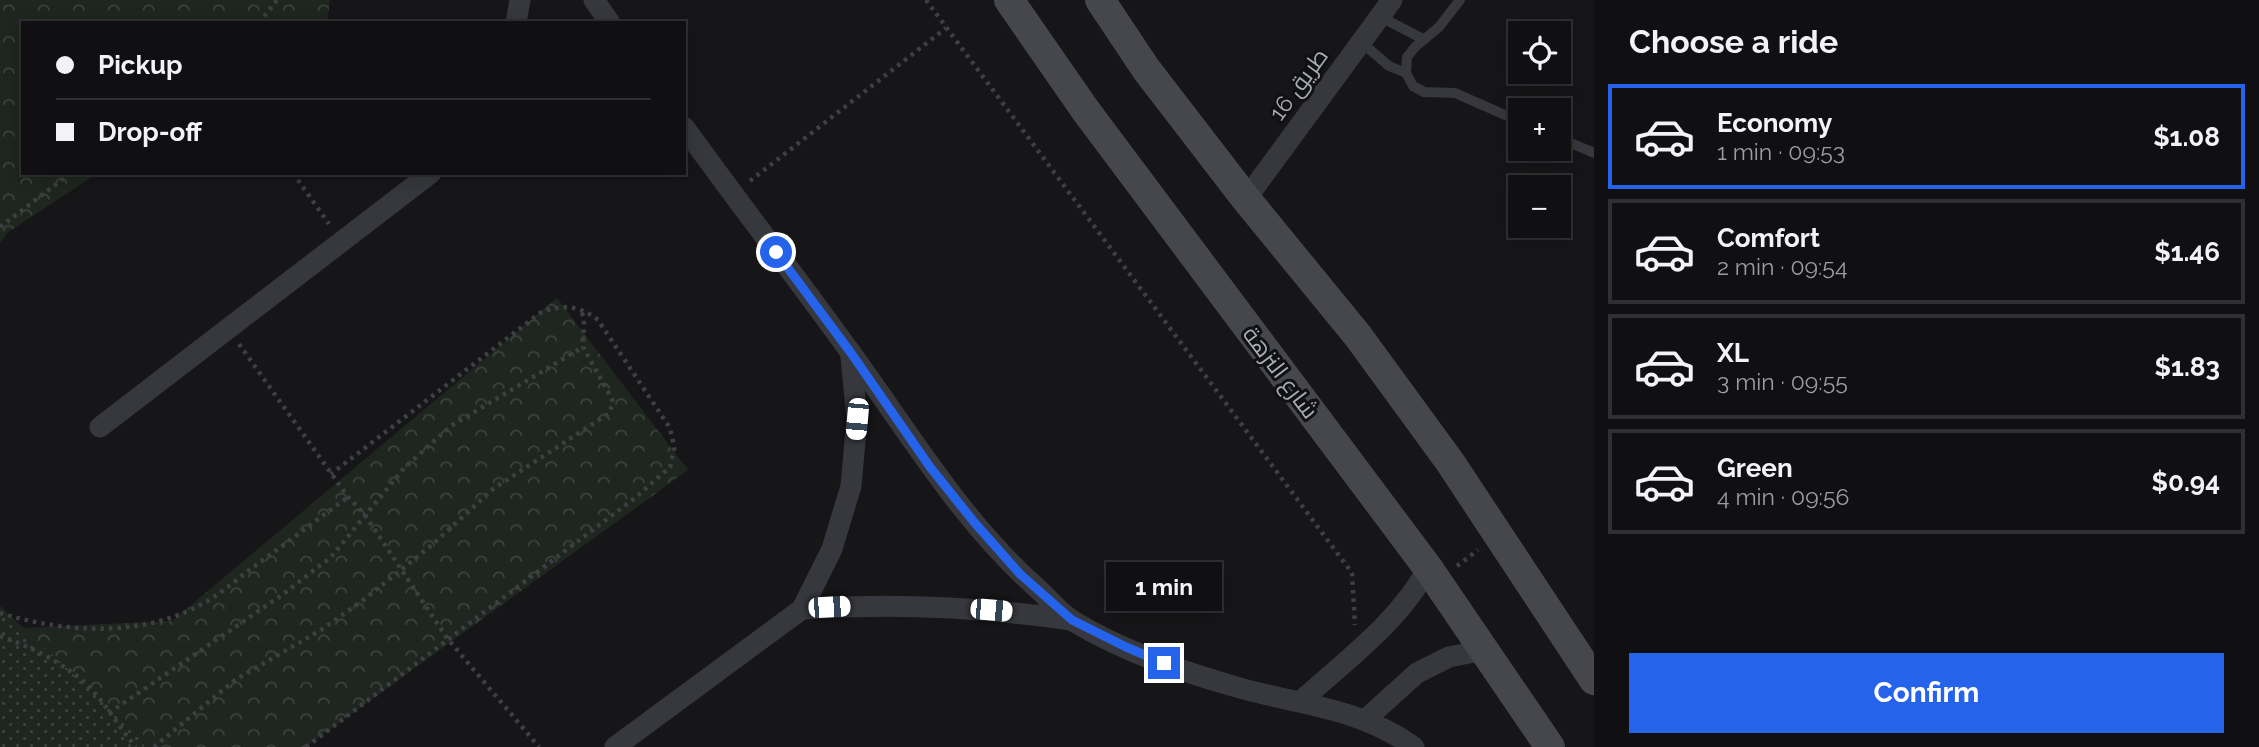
<!DOCTYPE html>
<html lang="en">
<head>
<meta charset="utf-8">
<style>
  body { margin:0; font-family:Raleway,Cairo,sans-serif; background:#1e1e20; color:#f1f3f6; height:100vh; display:flex; flex-direction:column; font-size:26px; white-space:nowrap }
  * { box-sizing:border-box; margin:0 }
  p { font-size:23px; color:#9c9d9f }
  .icon { flex:none; width:38px; height:38px; fill:none; stroke:currentColor; stroke-width:2; stroke-linecap:round; stroke-linejoin:round }
  .map { position:relative; flex:1; overflow:hidden }
  .details { display:flex; flex-direction:column; background:#101012; width:665px }
  .details>* { flex:none }
  .top-card { position:absolute; left:21px; top:21px; width:665px; height:154px; border-radius:0px; box-shadow:0 4px 18px #0003,0 0 0 2px #303032; display:grid; align-content:center; height:154px; padding:0 35px; background:#101012 }
  .fabs { position:absolute; left:1508px; top:21px; display:grid; gap:14px }
  .fabs a { display:grid; place-items:center; width:63px; height:63px; border-radius:0px; background:#101012; box-shadow:0 4px 18px #0003,0 0 0 2px #303032; font-size:35px }
  .end { position:absolute; width:32px; height:32px; margin:-16px; border:9px solid #2563eb; background:#fff; box-shadow:0 0 0 4px #fff }
  .from { border-radius:50% }
  .bubble { position:absolute; height:49px; border-radius:0px; background:#101012; box-shadow:0 4px 18px #0003,0 0 0 2px #303032; font-size:23px; font-weight:700; line-height:49px; text-align:center }
  .car { position:absolute; width:21px; height:42px; margin:-21px -10px; border-radius:9px; box-shadow:0 0 5px 2px #0007; background:linear-gradient(#fff 24%,#345 0 40%,#fff 0 76%,#345 0 86%,#fff 0) }
  .top-card b { display:flex; align-items:center; gap:24px; height:66px; font-size:26px }
  .top-card b+b { border-top:2px solid #303032 }
  .top-card i { width:18px; height:18px; background:#f1f3f6 }
  ul { padding:0; list-style:none }
  li { display:flex; align-items:center; gap:21px; height:105px; margin:0 14px 10px; padding:0 21px; border:4px solid #303032; border-radius:0px }
  li div { flex:1 }
  li b { display:block; font-size:26px }
  li em { font-style:normal; font-weight:700 }
  li.on { border-color:#2563eb }
  li>.icon { width:63px; height:63px; stroke-width:1.5 }
  h2 { padding:0 35px; font-size:32px; line-height:84px }
  .button { display:flex; gap:14px; margin-top:auto; padding:14px 35px }
  .button a { flex:1; height:80px; border-radius:0px; background:#2563eb; color:#fff; font-size:28px; font-weight:700; line-height:80px; text-align:center }
  main { display:flex; flex:1; min-height:0 }
  .map>svg:first-child { display:block }
  .grass { fill:url(#grass-dots) }
  .park { fill:url(#park-crowns) }
  .lines { fill:none; stroke-linecap:round; stroke-linejoin:round }
  .path { stroke:#3d3f44; stroke-width:4.5; stroke-dasharray:3.5 5; stroke-linecap:butt }
  .service { stroke:#37383d; stroke-width:10 }
  .minor { stroke:#37383d; stroke-width:21 }
  .secondary { stroke:#45474d; stroke-width:30 }
  .route { stroke:#2563eb; stroke-width:9 }
  .labels { text-anchor:middle; dominant-baseline:central; stroke-width:6; stroke-linejoin:round; paint-order:stroke }
  .street-label { font-size:23px; fill:#a8adb8; stroke:#111113 }
</style>
</head>
<body>
<main>
<div class="map">
<svg width="1594" height="747" viewBox="0 0 1594 747">
  <defs>
    <pattern id="grass-dots" width="8" height="8" patternUnits="userSpaceOnUse" patternTransform="scale(1.75)"><rect width="8" height="8" fill="#1e261f"/><path d="M2 2h.1M6 6h.1" fill="none" stroke="#3c433d" stroke-width="1.8" stroke-linecap="round"/></pattern>
    <pattern id="park-crowns" width="20" height="18" patternUnits="userSpaceOnUse" patternTransform="scale(1.75)"><rect width="20" height="18" fill="#1e261f"/><path d="M2 6a3 3 0 1 1 6 0M12 15a3 3 0 1 1 6 0" fill="none" stroke="#3c433d"/></pattern>
  </defs>
  <rect width="100%" height="100%" fill="#161618"/>
  <!-- grass -->
  <polygon class="grass" points="0,606 143,738 144,747 0,747"/>
  <!-- park -->
  <g class="park">
    <polygon points="0,0 330,0 327,23 23,23 23,173 98,173 7,233 0,243"/>
    <polygon points="557,298 688,470 306,747 144,747 143,738 23,628 172,621"/>
  </g>
  <g class="lines">
    <!-- path -->
    <g class="path">
      <polyline points="926,0 1352,573 1355,625"/>
      <polyline points="259,23 277,0"/>
      <polyline points="293,173 329,224"/>
      <polyline points="750,181 946,28"/>
      <polyline points="0,227 71,173"/>
      <polyline points="239,344 348,497 365,515 447,638 539,747"/>
      <polyline points="1457,566 1478,550"/>
      <path d="M0 613C66 633 142 638 204 603 220 594 234 582 248 571 281 547 314 522 348 497"/>
      <path d="M0 636C31 647 65 663 89 687 107 705 119 728 136 747"/>
      <polyline points="109,713 282,595 331,557 405,467 451,426 583,347"/>
      <polyline points="154,747 235,680 321,630 362,601 432,545 493,489 608,414 613,404 612,399 583,347 584,320 581,309"/>
      <path d="M306 747 635 498 670 467 674 449 672 435 668 425 598 320C579 305 562 304 540 313L331 474"/>
    </g>
    <!-- service -->
    <g class="service">
      <polyline points="1460,0 1439,27 1415,47 1407,57 1406,73 1413,86 1424,92 1455,93 1521,122"/>
      <polyline points="1379,16 1423,39"/>
      <polyline points="1361,42 1389,66 1406,73"/>
      <polyline points="1559,138 1594,153"/>
    </g>
    <!-- minor -->
    <g class="minor">
      <polyline points="594,0 610,23"/>
      <polyline points="516,23 520,0"/>
      <path d="M684 127C739 203 796 277 851 353 910 434 962 522 1038 589 1049 599 1060 613 1073 621 1124 652 1183 672 1240 688 1304 706 1357 707 1414 747"/>
      <polyline points="1246,199 1392,0"/>
      <polyline points="100,427 431,173"/>
      <path d="M802 609C893 603 981 607 1072 620"/>
      <path d="M1301 701C1346 660 1399 622 1428 568"/>
      <polyline points="1366,719 1417,673 1449,657 1484,650"/>
      <polyline points="615,747 802,609 832,549 851,486 857,419 851,357"/>
    </g>
    <!-- secondary -->
    <g class="secondary">
      <polyline points="1009,0 1086,111 1428,568 1550,747"/>
      <polyline points="1100,0 1146,69 1246,199 1358,336 1450,462 1594,680"/>
    </g>
  </g>
  <g class="lines">
    <!-- route -->
    <polyline class="route" points="776,252 851,353 930,467 974,522 1020,574 1072,620 1126,647 1164,663"/>
  </g>
  <g class="labels">
    <!-- street labels -->
    <g class="street-label">
      <text transform="translate(1298 84) rotate(-54)">طريق 16</text>
      <text transform="translate(1281 372) rotate(53)">شارع النزهة</text>
    </g>
  </g>
</svg>
<div class="fabs">
<a><svg class="icon" aria-label="locate" viewBox="0 0 24 24"><circle cx="12" cy="12" r="6"/><path d="M12 2v4M12 18v4M2 12h4M18 12h4"/></svg></a>
<a>+</a>
<a>−</a>
</div>
<i class="end from" style="left:776px;top:252px"></i>
<i class="end" style="left:1164px;top:663px"></i>
<div class="bubble" style="left:1106px;top:562px;width:116px">1 min</div>
<i class="car" style="left:857px;top:419px;rotate:185deg"></i>
<i class="car" style="left:829px;top:607px;rotate:87deg"></i>
<i class="car" style="left:991px;top:610px;rotate:95deg"></i>
<div class="top-card">
<b><i class="from"></i>Pickup</b>
<b><i></i>Drop-off</b>
</div>
</div>
<section class="details">
<h2>Choose a ride</h2>
<ul>
<li class="on"><svg class="icon" aria-label="car" viewBox="0 0 24 24"><path d="M5 17H2v-5l4-1 3-4h7l3 4 3 1v5h-3M9 17h6M6 11h13"/><circle cx="7" cy="17" r="2"/><circle cx="17" cy="17" r="2"/></svg><div><b>Economy</b><p>1 min · 09:53</p></div><em>$1.08</em></li>
<li><svg class="icon" aria-label="car" viewBox="0 0 24 24"><path d="M5 17H2v-5l4-1 3-4h7l3 4 3 1v5h-3M9 17h6M6 11h13"/><circle cx="7" cy="17" r="2"/><circle cx="17" cy="17" r="2"/></svg><div><b>Comfort</b><p>2 min · 09:54</p></div><em>$1.46</em></li>
<li><svg class="icon" aria-label="car" viewBox="0 0 24 24"><path d="M5 17H2v-5l4-1 3-4h7l3 4 3 1v5h-3M9 17h6M6 11h13"/><circle cx="7" cy="17" r="2"/><circle cx="17" cy="17" r="2"/></svg><div><b>XL</b><p>3 min · 09:55</p></div><em>$1.83</em></li>
<li><svg class="icon" aria-label="car" viewBox="0 0 24 24"><path d="M5 17H2v-5l4-1 3-4h7l3 4 3 1v5h-3M9 17h6M6 11h13"/><circle cx="7" cy="17" r="2"/><circle cx="17" cy="17" r="2"/></svg><div><b>Green</b><p>4 min · 09:56</p></div><em>$0.94</em></li>
</ul>
<div class="button"><a>Confirm</a></div>
</section>
</main>
</body>
</html>
